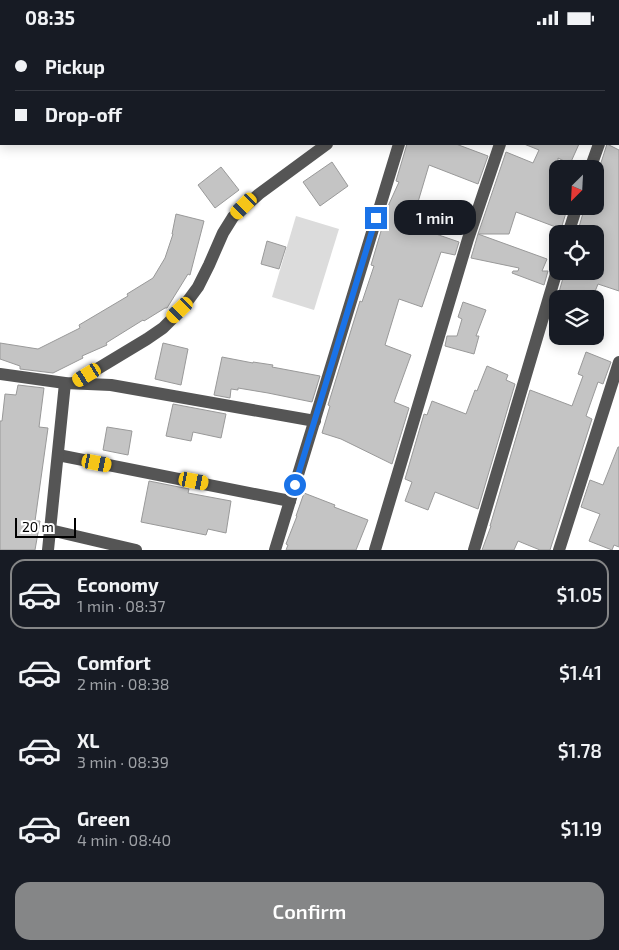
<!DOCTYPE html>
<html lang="en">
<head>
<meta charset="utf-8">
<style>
  body { margin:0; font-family:"Exo 2",sans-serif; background:#242831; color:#f1f3f6; height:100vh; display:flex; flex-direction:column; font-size:19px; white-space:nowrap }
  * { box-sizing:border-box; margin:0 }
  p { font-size:16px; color:#9ea1a6 }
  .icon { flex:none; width:28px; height:28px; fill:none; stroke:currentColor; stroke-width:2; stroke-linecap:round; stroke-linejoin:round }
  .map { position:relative; height:515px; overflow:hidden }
  .sheet { display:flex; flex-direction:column; background:#171b24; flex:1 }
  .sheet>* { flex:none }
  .top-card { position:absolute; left:0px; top:0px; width:620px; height:110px; box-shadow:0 2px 12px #0003; display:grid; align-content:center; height:110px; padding:0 15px; background:#171b24 }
  .needle { width:32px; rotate:204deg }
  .controls { position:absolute; left:549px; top:125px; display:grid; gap:10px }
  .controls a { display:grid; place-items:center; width:55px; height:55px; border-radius:10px; background:#171b24; box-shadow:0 2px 12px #0003; font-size:25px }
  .scale { position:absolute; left:15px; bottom:12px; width:61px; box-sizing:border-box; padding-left:5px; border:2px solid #000; border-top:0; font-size:14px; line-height:18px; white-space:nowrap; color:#000; -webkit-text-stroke:4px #fff; paint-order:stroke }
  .end { position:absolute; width:22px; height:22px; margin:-11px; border:6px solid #1a73e8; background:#fff; box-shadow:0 0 0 2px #fff }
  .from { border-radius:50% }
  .bubble { position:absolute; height:35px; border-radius:15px; background:#171b24; box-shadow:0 2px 12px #0003; font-size:16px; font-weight:600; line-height:35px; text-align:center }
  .car { position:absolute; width:15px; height:30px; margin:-15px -8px; border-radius:6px; box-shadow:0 0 4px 1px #0007; background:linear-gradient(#f5c518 24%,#345 0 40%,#f5c518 0 76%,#345 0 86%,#f5c518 0) }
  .top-card b { display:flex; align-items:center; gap:18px; height:48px; font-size:19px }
  .top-card b+b { border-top:1px solid #363941 }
  .top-card i { width:12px; height:12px; background:#f1f3f6 }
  ul { padding:9px 0 0; list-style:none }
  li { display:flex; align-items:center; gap:15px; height:70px; margin:0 10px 8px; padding:0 5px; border:2px solid transparent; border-radius:15px }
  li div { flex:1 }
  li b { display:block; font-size:19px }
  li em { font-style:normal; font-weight:600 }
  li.selected { border-color:#858687 }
  li>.icon { width:45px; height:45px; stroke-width:1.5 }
  .button { display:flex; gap:10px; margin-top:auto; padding:10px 15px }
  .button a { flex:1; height:58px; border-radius:15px; background:#858687; color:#fff; font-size:20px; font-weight:600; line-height:58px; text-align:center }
  .status { display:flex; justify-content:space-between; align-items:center; height:35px; padding:0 25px; background:#171b24; direction:ltr }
  .status svg { height:14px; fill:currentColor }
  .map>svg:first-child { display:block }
  .green { fill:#dcdcdc }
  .building { fill:#c4c4c4; stroke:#999 }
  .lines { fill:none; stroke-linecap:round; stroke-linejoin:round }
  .minor { stroke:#555; stroke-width:12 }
  .route { stroke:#1a73e8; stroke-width:6 }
</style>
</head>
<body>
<div class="status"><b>08:35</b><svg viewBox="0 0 49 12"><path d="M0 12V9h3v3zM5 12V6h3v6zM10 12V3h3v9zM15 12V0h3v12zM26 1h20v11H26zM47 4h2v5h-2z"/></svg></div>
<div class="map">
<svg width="619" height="515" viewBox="0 0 619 515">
  <rect width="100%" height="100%" fill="#fff"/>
  <!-- green -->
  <polygon class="green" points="296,181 339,194 314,275 272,262"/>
  <!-- building -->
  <g class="building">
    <polygon points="407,109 456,109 488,121 478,149 429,130 418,167 420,168 410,190 459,207 455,220 441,217 422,272 399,264 385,310 411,320 394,367 409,373 392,429 341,404 322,398 330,371 328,370 360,266 362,267 374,231 371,230 389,169 399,147 396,146"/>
    <polygon points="524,109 579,109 570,129 558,123 558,171 568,171 561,194 516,177 509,199 478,199 506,117 533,128 539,115"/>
    <polygon points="607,109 619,115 619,256 598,249 592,264 557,264 565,236 595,236 595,199 577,199 585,171 595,171 595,140 598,137"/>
    <polygon points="332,127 348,151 320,171 303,147"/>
    <polygon points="221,132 239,155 215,173 198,150"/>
    <polygon points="176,179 204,186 190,240 188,239 167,273 165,273 144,286 143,285 106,308 107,310 82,321 83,323 53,338 20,334 20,331 0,324 0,308 38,314 80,293 79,290 128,261 127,259 153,243 165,223 173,199 172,199"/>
    <polygon points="478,199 547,224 542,236 548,236 544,250 512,238 513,236 518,236 519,233 471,223"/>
    <polygon points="267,206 286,212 279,234 261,229"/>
    <polygon points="463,267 486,275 476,301 479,301 474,319 445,311 447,301 457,301 462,284 458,282"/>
    <polygon points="163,308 188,314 181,350 155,344"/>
    <polygon points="586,317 611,327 603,349 598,347 586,381 592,384 550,515 540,515 518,506 514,515 482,515 491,491 490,491 530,355 572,371 583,341 578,339"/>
    <polygon points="222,322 253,328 253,327 273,330 272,332 320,341 312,367 268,358 238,353 238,355 231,354 230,363 214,360"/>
    <polygon points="487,331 508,340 506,345 515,349 478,474 435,457 428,475 405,466 412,447 405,444 424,379 427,380 432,366 466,379 475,355 477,356"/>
    <polygon points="18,350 44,353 39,392 48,393 35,486 40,486 35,515 0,515 0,386 2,386 5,359 16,360"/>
    <polygon points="173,369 226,379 221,403 193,397 191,406 166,401"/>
    <polygon points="107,392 132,396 128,420 103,415"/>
    <polygon points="618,412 619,412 619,512 614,510 612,515 589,506 600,479 581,472 590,445 603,450"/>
    <polygon points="149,446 189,454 188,458 231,466 226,498 208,494 206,500 141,487"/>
    <polygon points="304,458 335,470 334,472 368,485 356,515 286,515 288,510 286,509 297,481 296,481"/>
  </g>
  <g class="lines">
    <!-- minor -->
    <g class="minor">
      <polyline points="590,134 599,109"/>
      <polyline points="568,199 577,171"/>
      <polyline points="0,339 65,348 111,350 315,386"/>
      <polyline points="74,348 147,304 163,293 181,275 198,252 209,230 223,198 233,182 259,159 327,109"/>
      <polyline points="58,420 290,466"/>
      <polyline points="50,495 136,515"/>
      <polyline points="48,515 65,348"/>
      <polyline points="275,515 399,109"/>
      <polyline points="375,515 468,204 500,109"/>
      <polyline points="474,515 558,232"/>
      <polyline points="559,515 619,327"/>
    </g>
  </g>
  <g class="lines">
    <!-- route -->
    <polyline class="route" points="295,450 376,183"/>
  </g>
</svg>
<div class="controls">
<a><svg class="needle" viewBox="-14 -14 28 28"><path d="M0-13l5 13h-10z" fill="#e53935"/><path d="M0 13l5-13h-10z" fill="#9ea1a6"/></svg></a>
<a><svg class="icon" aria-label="locate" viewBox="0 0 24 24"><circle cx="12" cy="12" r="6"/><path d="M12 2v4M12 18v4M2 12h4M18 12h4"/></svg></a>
<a><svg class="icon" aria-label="layers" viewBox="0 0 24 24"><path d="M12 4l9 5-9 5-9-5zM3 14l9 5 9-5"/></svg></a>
</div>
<div class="scale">20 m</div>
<i class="end from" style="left:295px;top:450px"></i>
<i class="end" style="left:376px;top:183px"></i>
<div class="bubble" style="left:394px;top:165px;width:82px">1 min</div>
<i class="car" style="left:244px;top:171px;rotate:225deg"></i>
<i class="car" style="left:180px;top:275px;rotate:226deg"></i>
<i class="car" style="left:87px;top:340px;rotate:239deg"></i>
<i class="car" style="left:97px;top:428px;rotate:101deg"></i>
<i class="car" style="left:194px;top:446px;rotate:101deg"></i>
<div class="top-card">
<b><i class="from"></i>Pickup</b>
<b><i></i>Drop-off</b>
</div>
</div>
<section class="sheet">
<ul>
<li class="selected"><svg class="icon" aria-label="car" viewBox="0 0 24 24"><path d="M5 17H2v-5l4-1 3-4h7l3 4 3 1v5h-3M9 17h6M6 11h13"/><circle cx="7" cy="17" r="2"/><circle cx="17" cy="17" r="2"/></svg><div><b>Economy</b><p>1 min · 08:37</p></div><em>$1.05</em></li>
<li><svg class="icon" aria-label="car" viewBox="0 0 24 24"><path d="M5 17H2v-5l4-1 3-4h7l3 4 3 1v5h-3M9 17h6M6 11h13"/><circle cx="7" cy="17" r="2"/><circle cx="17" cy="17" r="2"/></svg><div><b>Comfort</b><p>2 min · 08:38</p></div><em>$1.41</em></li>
<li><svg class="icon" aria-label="car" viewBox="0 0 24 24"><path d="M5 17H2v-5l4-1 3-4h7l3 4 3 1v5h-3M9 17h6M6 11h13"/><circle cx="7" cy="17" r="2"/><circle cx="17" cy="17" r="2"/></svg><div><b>XL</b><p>3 min · 08:39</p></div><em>$1.78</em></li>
<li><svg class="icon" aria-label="car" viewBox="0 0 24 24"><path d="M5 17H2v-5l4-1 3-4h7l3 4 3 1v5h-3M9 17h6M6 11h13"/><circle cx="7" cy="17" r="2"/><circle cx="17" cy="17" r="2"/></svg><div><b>Green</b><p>4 min · 08:40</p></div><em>$1.19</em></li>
</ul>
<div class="button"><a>Confirm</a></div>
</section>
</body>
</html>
